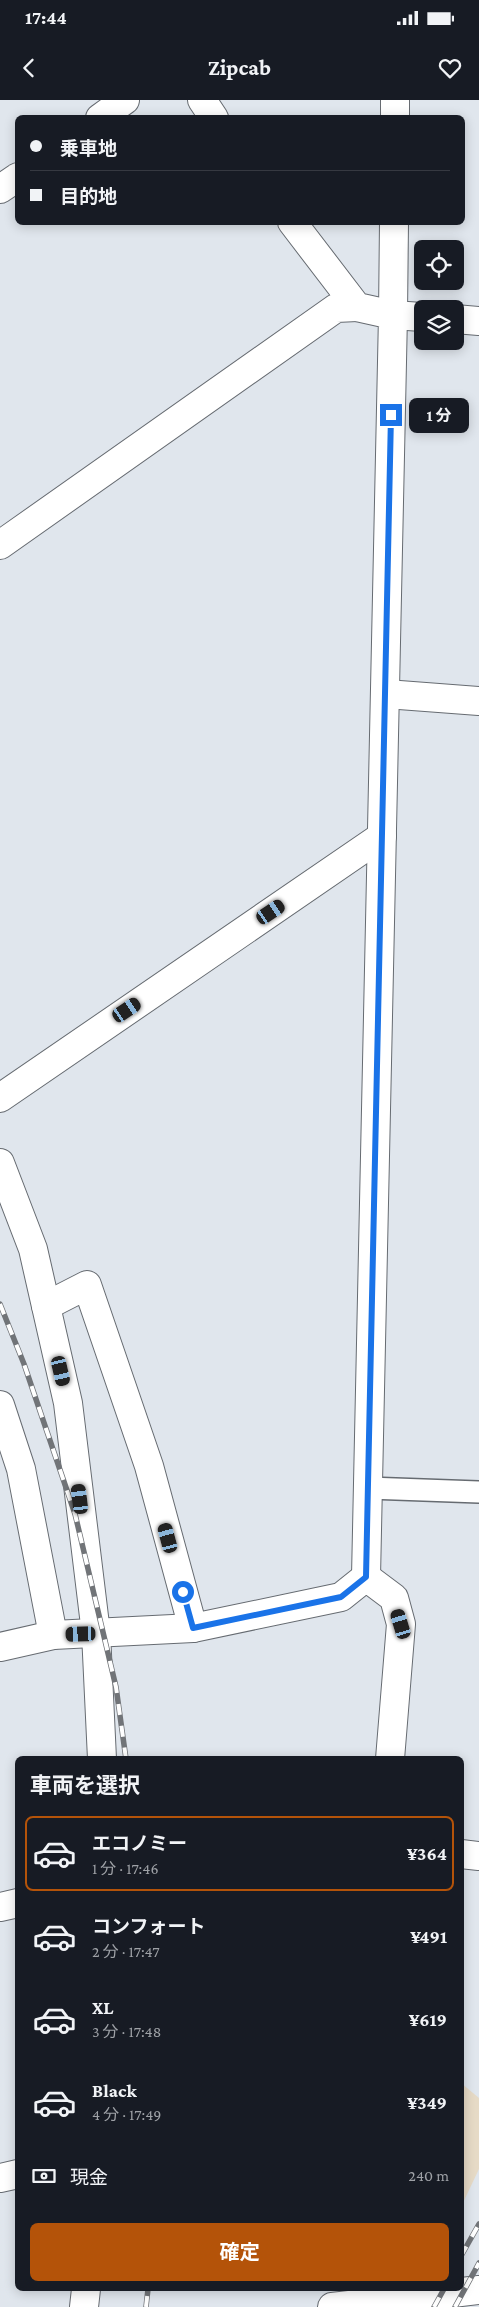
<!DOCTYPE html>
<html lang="ja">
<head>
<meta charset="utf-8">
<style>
  body { margin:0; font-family:"Crimson Pro","Noto Sans JP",serif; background:#20242c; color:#f1f3f6; height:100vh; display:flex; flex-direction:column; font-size:19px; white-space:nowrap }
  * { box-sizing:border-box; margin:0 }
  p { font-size:16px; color:#9ea1a6 }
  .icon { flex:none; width:28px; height:28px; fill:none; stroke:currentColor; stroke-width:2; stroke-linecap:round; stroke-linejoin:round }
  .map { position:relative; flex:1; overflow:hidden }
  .side { position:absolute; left:15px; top:1656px; width:449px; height:535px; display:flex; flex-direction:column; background:#171b24; border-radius:8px; box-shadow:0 2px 12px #0003 }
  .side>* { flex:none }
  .hud { position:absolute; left:15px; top:15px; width:450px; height:110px; border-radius:8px; box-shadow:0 2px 12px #0003; display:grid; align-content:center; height:110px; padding:0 15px; background:#171b24 }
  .controls { position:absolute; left:414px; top:140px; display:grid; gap:10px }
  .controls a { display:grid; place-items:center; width:50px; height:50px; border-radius:8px; background:#171b24; box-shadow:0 2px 12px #0003; font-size:25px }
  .end { position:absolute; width:22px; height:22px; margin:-11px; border:6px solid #1a73e8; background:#fff; box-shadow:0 0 0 2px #fff }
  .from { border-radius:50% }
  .bubble { position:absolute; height:35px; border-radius:8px; background:#171b24; box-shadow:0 2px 12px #0003; font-size:16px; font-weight:700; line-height:35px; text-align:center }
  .car { position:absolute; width:15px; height:30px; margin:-15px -8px; border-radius:6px; box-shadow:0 0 4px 1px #0007; background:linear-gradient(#222 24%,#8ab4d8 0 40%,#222 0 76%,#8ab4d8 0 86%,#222 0) }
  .hud b { display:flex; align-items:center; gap:18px; height:48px; font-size:19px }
  .hud b+b { border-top:1px solid #363941 }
  .hud i { width:12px; height:12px; background:#f1f3f6 }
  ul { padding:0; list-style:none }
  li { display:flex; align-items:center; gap:15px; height:75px; margin:0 10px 8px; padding:0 5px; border:2px solid transparent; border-radius:8px }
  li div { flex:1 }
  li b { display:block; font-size:19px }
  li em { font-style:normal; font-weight:700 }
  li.current { border-color:#b45309 }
  li>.icon { width:45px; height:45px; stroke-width:1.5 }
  h2 { padding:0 15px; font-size:22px; line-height:60px }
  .pay { display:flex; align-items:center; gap:12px; height:55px; padding:0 15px; font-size:19px }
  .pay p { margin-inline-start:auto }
  .button { display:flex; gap:10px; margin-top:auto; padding:10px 15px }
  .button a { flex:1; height:58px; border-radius:8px; background:#b45309; color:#fff; font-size:20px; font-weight:700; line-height:58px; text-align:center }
  .status { display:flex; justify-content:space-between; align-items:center; height:35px; padding:0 25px; background:#171b24; direction:ltr }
  .status svg { height:14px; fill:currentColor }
  header { display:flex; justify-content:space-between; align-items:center; height:65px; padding:0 15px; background:#171b24; font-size:22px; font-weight:700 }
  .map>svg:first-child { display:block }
  .commercial { fill:#e6dac6 }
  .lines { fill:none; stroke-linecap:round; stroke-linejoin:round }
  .lane-casing { stroke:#666b71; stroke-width:24 }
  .street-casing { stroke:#666b71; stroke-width:30 }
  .secondary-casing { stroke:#666b71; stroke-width:30 }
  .lane { stroke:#fff; stroke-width:21 }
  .street { stroke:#fff; stroke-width:28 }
  .secondary { stroke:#fff; stroke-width:28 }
  .rail-casing { stroke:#717478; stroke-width:5.5 }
  .rail { stroke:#fff; stroke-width:4; stroke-dasharray:11; stroke-linecap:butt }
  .route { stroke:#1a73e8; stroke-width:6 }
</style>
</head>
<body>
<div class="status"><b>17:44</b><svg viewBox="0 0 49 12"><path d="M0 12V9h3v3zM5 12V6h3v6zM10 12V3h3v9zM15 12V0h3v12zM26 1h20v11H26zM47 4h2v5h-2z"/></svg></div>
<header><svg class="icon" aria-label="back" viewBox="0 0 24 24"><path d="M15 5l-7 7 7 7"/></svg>Zipcab<svg class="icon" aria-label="heart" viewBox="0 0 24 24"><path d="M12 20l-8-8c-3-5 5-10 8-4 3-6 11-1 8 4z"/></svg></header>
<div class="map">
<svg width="479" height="2207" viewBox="0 0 479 2207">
  <rect width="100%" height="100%" fill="#e0e6ed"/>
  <!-- commercial -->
  <polygon class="commercial" points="461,1983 479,1998 479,2069 461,2107"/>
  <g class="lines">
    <!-- lane casing -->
    <g class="lane-casing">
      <polyline id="lane" points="368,1388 479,1392"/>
    </g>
    <!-- street casing -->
    <g class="street-casing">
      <g id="street">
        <polyline points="100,18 125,0"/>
        <polyline points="395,18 395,0"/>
        <polyline points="0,89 18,77"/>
        <polyline points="394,122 393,215 422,217"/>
        <polyline points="455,219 479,221"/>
        <polyline points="0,445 336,208 357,207"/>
        <polyline points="386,594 479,601"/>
        <polyline points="0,998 382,736"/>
        <polyline points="46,1206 87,1185 149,1366 193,1528"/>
        <polyline points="0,1305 21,1369 53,1535"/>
        <polyline points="0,1547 53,1535 193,1528 341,1497 366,1477 394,1498 401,1524 390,1659"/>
        <polyline points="461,1754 479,1756"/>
        <polyline points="0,1807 18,1803"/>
        <polyline points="0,2078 18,2074"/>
      </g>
    </g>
    <!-- secondary casing -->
    <g class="secondary-casing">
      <g id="secondary">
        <polyline points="202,0 214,18"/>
        <polyline points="292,122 357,207 393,215 366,1477"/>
        <polyline points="0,1063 33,1149 68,1303 96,1533 102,1659"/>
        <polyline points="84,2207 86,2189"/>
        <polyline points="332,2207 479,2190"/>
      </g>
    </g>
    <!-- lane -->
    <use href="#lane" class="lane"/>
    <!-- street -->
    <use href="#street" class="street"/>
    <!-- secondary -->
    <use href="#secondary" class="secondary"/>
    <!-- rail casing -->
    <g class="rail-casing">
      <g id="rail">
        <polyline points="0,1204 24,1264 75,1414 116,1587 126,1659"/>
        <polyline points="461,2156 479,2124"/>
        <polyline points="146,2207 148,2189"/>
        <polyline points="434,2207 444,2189"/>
        <polyline points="455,2207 479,2163"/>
      </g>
    </g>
    <!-- rail -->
    <use href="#rail" class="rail"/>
  </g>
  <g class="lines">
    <!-- route -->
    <polyline class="route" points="183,1492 193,1528 341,1497 366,1477 391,315"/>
  </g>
</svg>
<div class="controls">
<a><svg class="icon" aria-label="locate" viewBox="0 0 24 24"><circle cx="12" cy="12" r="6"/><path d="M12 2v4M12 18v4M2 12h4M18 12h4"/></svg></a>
<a><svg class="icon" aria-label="layers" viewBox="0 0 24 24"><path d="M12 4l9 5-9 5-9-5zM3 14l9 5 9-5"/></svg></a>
</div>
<i class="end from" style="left:183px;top:1492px"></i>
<i class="end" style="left:391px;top:315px"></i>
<div class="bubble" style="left:409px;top:298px;width:60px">1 分</div>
<i class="car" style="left:271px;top:812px;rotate:56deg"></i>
<i class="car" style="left:127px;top:910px;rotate:56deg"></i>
<i class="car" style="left:61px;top:1271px;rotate:167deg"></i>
<i class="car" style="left:80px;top:1399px;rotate:353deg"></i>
<i class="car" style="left:168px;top:1438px;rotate:345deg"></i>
<i class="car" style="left:401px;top:1524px;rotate:343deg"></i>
<i class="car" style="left:81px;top:1534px;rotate:268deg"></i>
<div class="hud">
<b><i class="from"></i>乗車地</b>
<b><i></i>目的地</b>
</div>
<section class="side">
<h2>車両を選択</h2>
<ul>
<li class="current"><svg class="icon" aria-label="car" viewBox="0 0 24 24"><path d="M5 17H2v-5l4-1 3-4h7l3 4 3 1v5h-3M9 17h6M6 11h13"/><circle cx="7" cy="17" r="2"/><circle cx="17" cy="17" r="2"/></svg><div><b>エコノミー</b><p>1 分 · 17:46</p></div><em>¥364</em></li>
<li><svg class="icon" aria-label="car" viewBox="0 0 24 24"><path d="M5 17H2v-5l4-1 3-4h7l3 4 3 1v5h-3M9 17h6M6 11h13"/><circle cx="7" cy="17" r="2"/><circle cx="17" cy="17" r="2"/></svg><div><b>コンフォート</b><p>2 分 · 17:47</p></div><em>¥491</em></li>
<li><svg class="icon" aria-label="car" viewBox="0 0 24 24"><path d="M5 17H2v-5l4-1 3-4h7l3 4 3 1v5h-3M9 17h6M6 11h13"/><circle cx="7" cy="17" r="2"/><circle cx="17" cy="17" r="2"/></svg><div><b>XL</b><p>3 分 · 17:48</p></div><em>¥619</em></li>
<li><svg class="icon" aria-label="car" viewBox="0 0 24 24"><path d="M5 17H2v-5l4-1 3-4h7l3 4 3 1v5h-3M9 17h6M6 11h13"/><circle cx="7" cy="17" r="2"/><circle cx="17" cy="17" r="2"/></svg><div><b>Black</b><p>4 分 · 17:49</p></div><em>¥349</em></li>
</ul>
<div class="pay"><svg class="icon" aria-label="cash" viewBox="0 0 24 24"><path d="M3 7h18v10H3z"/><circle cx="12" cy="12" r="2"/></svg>現金<p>240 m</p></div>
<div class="button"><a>確定</a></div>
</section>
</div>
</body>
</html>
